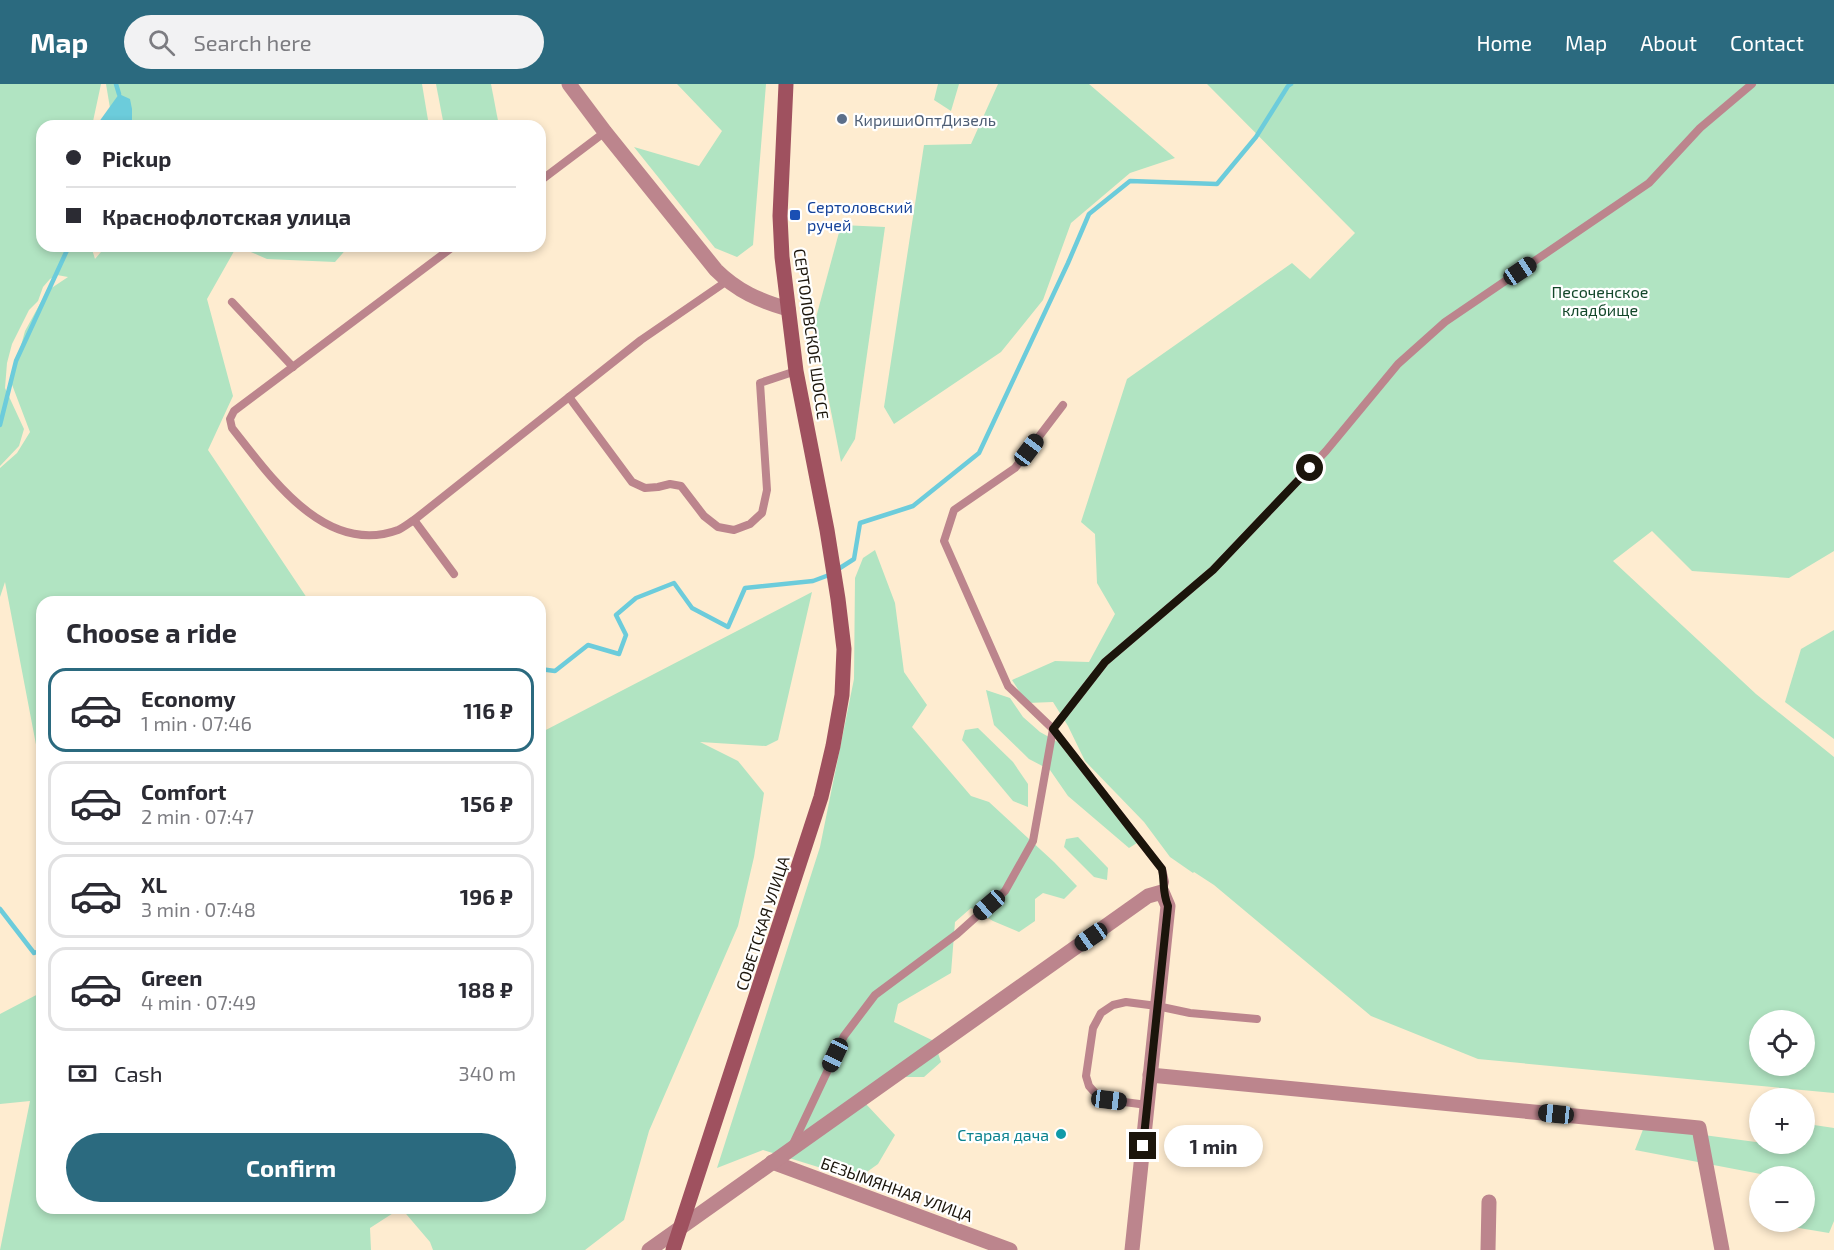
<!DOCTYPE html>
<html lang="en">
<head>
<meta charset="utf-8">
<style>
  body { margin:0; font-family:"Exo 2",sans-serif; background:#f2f2f3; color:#2b2b33; height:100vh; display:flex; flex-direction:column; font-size:22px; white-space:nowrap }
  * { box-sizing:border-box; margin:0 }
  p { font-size:20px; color:#7c7c81 }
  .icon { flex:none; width:33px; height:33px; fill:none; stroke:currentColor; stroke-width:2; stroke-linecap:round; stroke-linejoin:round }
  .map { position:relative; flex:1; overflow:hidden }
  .panel { position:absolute; left:36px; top:512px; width:510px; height:618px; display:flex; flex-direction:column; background:#fff; border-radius:18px; box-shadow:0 3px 9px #0003 }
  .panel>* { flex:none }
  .banner { position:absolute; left:36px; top:36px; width:510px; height:132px; border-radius:18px; box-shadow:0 3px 9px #0003; display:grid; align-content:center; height:132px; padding:0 30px; background:#fff }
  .controls { position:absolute; left:1749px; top:926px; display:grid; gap:12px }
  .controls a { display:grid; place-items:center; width:66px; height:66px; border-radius:50%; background:#fff; box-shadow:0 3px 9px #0003; font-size:30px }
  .end { position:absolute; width:27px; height:27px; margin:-14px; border:8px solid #1b150b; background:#fff; box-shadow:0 0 0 3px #fff }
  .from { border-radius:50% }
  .bubble { position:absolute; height:42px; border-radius:21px; background:#fff; box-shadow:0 3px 9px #0003; font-size:20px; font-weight:700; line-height:42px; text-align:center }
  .car { position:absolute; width:18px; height:36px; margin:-18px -9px; border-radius:8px; box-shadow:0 0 4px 2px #0007; background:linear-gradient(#222 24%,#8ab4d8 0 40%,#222 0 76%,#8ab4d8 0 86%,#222 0) }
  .banner b { display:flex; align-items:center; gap:21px; height:57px; font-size:22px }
  .banner b+b { border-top:2px solid #e1e1e2 }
  .banner i { width:15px; height:15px; background:#2b2b33 }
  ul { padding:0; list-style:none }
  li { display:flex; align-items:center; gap:18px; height:84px; margin:0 12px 9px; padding:0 18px; border:3px solid #e1e1e2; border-radius:18px }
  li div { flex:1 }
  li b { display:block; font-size:22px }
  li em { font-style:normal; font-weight:700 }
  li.selected { border-color:#2b6a7f }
  li>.icon { width:54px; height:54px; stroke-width:1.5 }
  h2 { padding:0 30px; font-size:27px; line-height:72px }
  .pay { display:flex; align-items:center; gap:15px; height:66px; padding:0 30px; font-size:22px }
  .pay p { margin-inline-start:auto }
  .cta { display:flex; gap:12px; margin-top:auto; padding:12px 30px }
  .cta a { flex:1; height:69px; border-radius:36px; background:#2b6a7f; color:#fff; font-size:24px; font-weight:700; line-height:69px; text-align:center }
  header { display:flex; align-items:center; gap:36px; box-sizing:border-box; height:84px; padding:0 30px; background:#2b6a7f; color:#fff }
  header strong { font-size:28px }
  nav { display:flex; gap:33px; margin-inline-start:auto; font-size:21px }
  .search { width:420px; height:54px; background:#f2f2f3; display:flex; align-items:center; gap:15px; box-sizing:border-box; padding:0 21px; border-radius:33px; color:#7c7c81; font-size:22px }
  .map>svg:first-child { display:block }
  .green { fill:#b1e4c2; fill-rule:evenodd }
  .water { fill:#6cccdb }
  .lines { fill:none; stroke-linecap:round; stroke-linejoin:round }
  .stream { stroke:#6cccdb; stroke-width:4.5 }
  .service { stroke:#bc858d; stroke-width:8 }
  .minor { stroke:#bc858d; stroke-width:15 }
  .secondary { stroke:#9f515f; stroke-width:15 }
  .route { stroke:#1b150b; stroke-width:8 }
  .service-dot { fill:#5c6f8a; stroke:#fff; stroke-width:2 }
  .transit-dot { fill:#1a4fb4; stroke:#fff; stroke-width:2 }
  .culture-dot { fill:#0f9aa8; stroke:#fff; stroke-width:2 }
  .labels { text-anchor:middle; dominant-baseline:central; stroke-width:4.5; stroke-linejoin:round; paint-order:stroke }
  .service-label { font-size:16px; fill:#4e5e75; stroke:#fff; text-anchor:start }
  .transit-label { font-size:16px; fill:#164399; stroke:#fff; text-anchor:start }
  .park-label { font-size:16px; fill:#13472a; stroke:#fff }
  .street-label { font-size:16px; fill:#1b150b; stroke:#fff }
  .culture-label { font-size:16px; fill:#0d838f; stroke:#fff; text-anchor:end }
</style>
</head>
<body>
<header>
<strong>Map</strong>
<div class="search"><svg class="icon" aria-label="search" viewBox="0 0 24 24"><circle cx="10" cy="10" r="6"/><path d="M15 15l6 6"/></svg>Search here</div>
<nav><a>Home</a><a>Map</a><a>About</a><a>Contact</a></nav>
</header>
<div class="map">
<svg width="1834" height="1166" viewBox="0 0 1834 1166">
  <rect width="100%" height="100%" fill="#feecd0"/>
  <!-- green -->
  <g class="green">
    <polygon points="0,0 101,0 92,42 42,42 42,162 91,162 95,175 106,162 349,162 335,178 267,175 237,162 207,215 233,312 208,366 309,517 42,518 42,692 5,498 0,513 0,384 17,369 30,348 11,298 25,247 47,207 68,193 57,191 50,195 43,203 38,217 29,226 12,260 7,279 5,304 24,345 19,362 0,382"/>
    <polygon points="106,0 422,0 429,42 113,42"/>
    <polygon points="436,0 491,0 499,42 444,42"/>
    <polygon points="677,0 766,0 753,161 737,173 715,164 634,63 699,82 722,47"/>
    <polygon points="938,0 959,0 951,27 934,16"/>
    <polygon points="998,0 1089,0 1175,74 1130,89 1071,139 1043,216 1001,268 894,340 884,323 924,61 971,60"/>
    <path d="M1207 0H1834V467L1789 494 1692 487 1652 447 1613 477 1756 610 1834 673V1009L1478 975 1371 932 1214 801 1194 788 1193 789 1170 773 1144 738 1085 677 1068 642 1053 618 1027 619 1012 596 1055 577 1089 578 1115 530 1097 499 1095 450 1081 438 1127 295 1292 179 1310 195 1355 149ZM1760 936H1804V981H1760Z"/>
    <polygon points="841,141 885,143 855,355 841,378 814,241"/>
    <polygon points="875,466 895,519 904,588 927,621 912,643 971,712 989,718 1054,778 1077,802 1064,815 1043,809 1035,815 1035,837 1019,848 993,837 971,824 955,838 951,889 898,920 894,938 934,957 941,978 924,993 885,993 866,1020 895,1051 878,1080 857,1095 763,1066 717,1084 820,763 854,595 855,494 863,474"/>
    <polygon points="812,508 778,656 766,662 700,658 738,677 764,709 754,773 738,842 649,1047 624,1136 585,1166 433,1166 430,1158 401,1124 370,1144 371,1166 0,1166 30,1017 0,1020 0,930 42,908 42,1124 540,1124 540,649"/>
    <polygon points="1834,546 1834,655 1785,618 1801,565"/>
    <polygon points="986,606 1010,614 1023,633 1040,648 1065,662 1137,759 1129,764 1068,712 1050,686 1029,675 994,641"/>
    <polygon points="978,644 1013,678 1028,700 1028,723 1013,717 962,656 965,646"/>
    <polygon points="1078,753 1108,784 1107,796 1094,793 1064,763 1066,755"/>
    <polygon points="1814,1041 1834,1044 1834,1137 1829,1149 1769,1139 1769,1137 1804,1137 1804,1092 1771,1092 1635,1066 1644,1043 1800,1064"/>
  </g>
  <!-- water -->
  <polygon class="water" points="119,10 130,15 132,25 132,42 96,42"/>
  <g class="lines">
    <!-- stream -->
    <g class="stream">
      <polyline points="116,0 119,10"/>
      <polyline points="0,341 16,277 69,162"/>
      <polyline points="540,585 555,587 588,561 619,570 626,551 616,531 636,514 674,499 692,524 728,543 745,504 813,497 829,491 854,475 860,439 913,422 979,369 1068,179 1089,130 1130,97 1217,100 1256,53 1288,2 1291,0"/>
      <polyline points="0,825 34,869 42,866"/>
    </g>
    <!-- service -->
    <g class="service">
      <polyline points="540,97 605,48"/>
      <path d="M454 162 234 327 230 335 232 344C270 392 325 473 398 446 403 444 409 439 414 436L641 256 727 197"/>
      <polyline points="232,218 293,283"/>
      <polyline points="569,313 632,398 645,404 658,403 670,400 681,402 704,432 718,443 734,446 750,440 762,429 767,406 760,299 796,287"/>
      <polyline points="1063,321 1015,384 954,426 944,457 1008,602 1053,645 1162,785 1165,798 1162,808"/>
      <polyline points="414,436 454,490"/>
      <polyline points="1147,1021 1109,1016 1097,1011 1089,1002 1086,992 1093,944 1101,929 1113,921 1126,918 1157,922 1190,929 1257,935"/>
      <polyline points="793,1060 844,952 875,911 957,850 1005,807 1033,757 1053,645 1105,578 1213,486 1326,367 1398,280 1445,238 1649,99 1700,44 1752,0"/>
    </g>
    <!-- minor -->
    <g class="minor">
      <path d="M569 0 605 48 716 186C737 207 760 217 788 225"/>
      <polyline points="1150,991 1699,1044 1722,1166"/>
      <polyline points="772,1078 1010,1166"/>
      <polyline points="649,1166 1148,812 1162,808 1168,822 1132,1166"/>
      <polyline points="1488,1166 1489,1118"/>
    </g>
    <!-- secondary -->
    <polyline class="secondary" points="673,1166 821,713 833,662 842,611 844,565 838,515 827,446 796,287 782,173 780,132 786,0"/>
  </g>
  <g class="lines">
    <!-- route -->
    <path class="route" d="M1143 1062 1168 822C1162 807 1165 800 1162 785L1053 645 1105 578 1213 486 1310 384"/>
  </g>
  <!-- markers -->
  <circle class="service-dot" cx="842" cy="35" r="6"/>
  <rect class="transit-dot" x="789" y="125" width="12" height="12" rx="3"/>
  <circle class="culture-dot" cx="1061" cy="1050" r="6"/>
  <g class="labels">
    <!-- service labels -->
    <g class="service-label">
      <text x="854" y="35">КиришиОптДизель</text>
    </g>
    <!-- transit labels -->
    <g class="transit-label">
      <text x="807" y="122">Сертоловский<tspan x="807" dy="18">ручей</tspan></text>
    </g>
    <!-- park labels -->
    <g class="park-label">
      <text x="1600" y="207">Песоченское<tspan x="1600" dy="18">кладбище</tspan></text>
    </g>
    <!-- street labels -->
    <g class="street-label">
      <text transform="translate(812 250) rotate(82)">СЕРТОЛОВСКОЕ ШОССЕ</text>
      <text transform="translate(762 839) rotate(-72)">СОВЕТСКАЯ УЛИЦА</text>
      <text transform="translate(897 1105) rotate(20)">БЕЗЫМЯННАЯ УЛИЦА</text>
    </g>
    <!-- culture labels -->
    <g class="culture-label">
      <text x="1049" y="1050">Старая дача</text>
    </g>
  </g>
</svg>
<div class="controls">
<a><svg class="icon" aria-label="locate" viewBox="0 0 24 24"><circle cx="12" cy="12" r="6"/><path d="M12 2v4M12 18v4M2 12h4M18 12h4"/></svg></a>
<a>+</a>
<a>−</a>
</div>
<i class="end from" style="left:1310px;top:384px"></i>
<i class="end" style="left:1143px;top:1062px"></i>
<div class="bubble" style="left:1164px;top:1041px;width:99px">1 min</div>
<i class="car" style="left:1520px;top:187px;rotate:56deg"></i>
<i class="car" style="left:1029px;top:366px;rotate:37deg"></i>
<i class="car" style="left:989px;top:821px;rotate:229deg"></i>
<i class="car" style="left:1091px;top:853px;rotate:235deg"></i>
<i class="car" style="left:835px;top:971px;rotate:205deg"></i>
<i class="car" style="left:1109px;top:1016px;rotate:97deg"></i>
<i class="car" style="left:1556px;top:1030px;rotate:276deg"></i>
<div class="banner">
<b><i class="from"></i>Pickup</b>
<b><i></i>Краснофлотская улица</b>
</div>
<section class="panel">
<h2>Choose a ride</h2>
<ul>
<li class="selected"><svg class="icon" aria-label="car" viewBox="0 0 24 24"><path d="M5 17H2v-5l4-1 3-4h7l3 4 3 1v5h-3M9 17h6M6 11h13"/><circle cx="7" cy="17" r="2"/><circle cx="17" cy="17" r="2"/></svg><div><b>Economy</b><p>1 min · 07:46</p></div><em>116 ₽</em></li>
<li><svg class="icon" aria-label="car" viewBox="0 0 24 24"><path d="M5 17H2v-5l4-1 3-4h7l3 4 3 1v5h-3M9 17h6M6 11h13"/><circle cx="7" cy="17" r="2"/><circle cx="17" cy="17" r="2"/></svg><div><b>Comfort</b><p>2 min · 07:47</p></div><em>156 ₽</em></li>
<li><svg class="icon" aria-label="car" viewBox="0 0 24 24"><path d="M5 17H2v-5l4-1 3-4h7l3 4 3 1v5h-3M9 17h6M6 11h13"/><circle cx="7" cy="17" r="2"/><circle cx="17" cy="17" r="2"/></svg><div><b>XL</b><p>3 min · 07:48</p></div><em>196 ₽</em></li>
<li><svg class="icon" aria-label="car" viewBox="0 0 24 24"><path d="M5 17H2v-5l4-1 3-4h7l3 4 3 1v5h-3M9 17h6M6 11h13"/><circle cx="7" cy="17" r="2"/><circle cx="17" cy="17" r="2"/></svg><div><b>Green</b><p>4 min · 07:49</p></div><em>188 ₽</em></li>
</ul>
<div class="pay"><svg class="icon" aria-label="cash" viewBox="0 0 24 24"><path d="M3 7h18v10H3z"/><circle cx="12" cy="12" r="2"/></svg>Cash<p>340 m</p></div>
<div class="cta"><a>Confirm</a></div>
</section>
</div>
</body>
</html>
